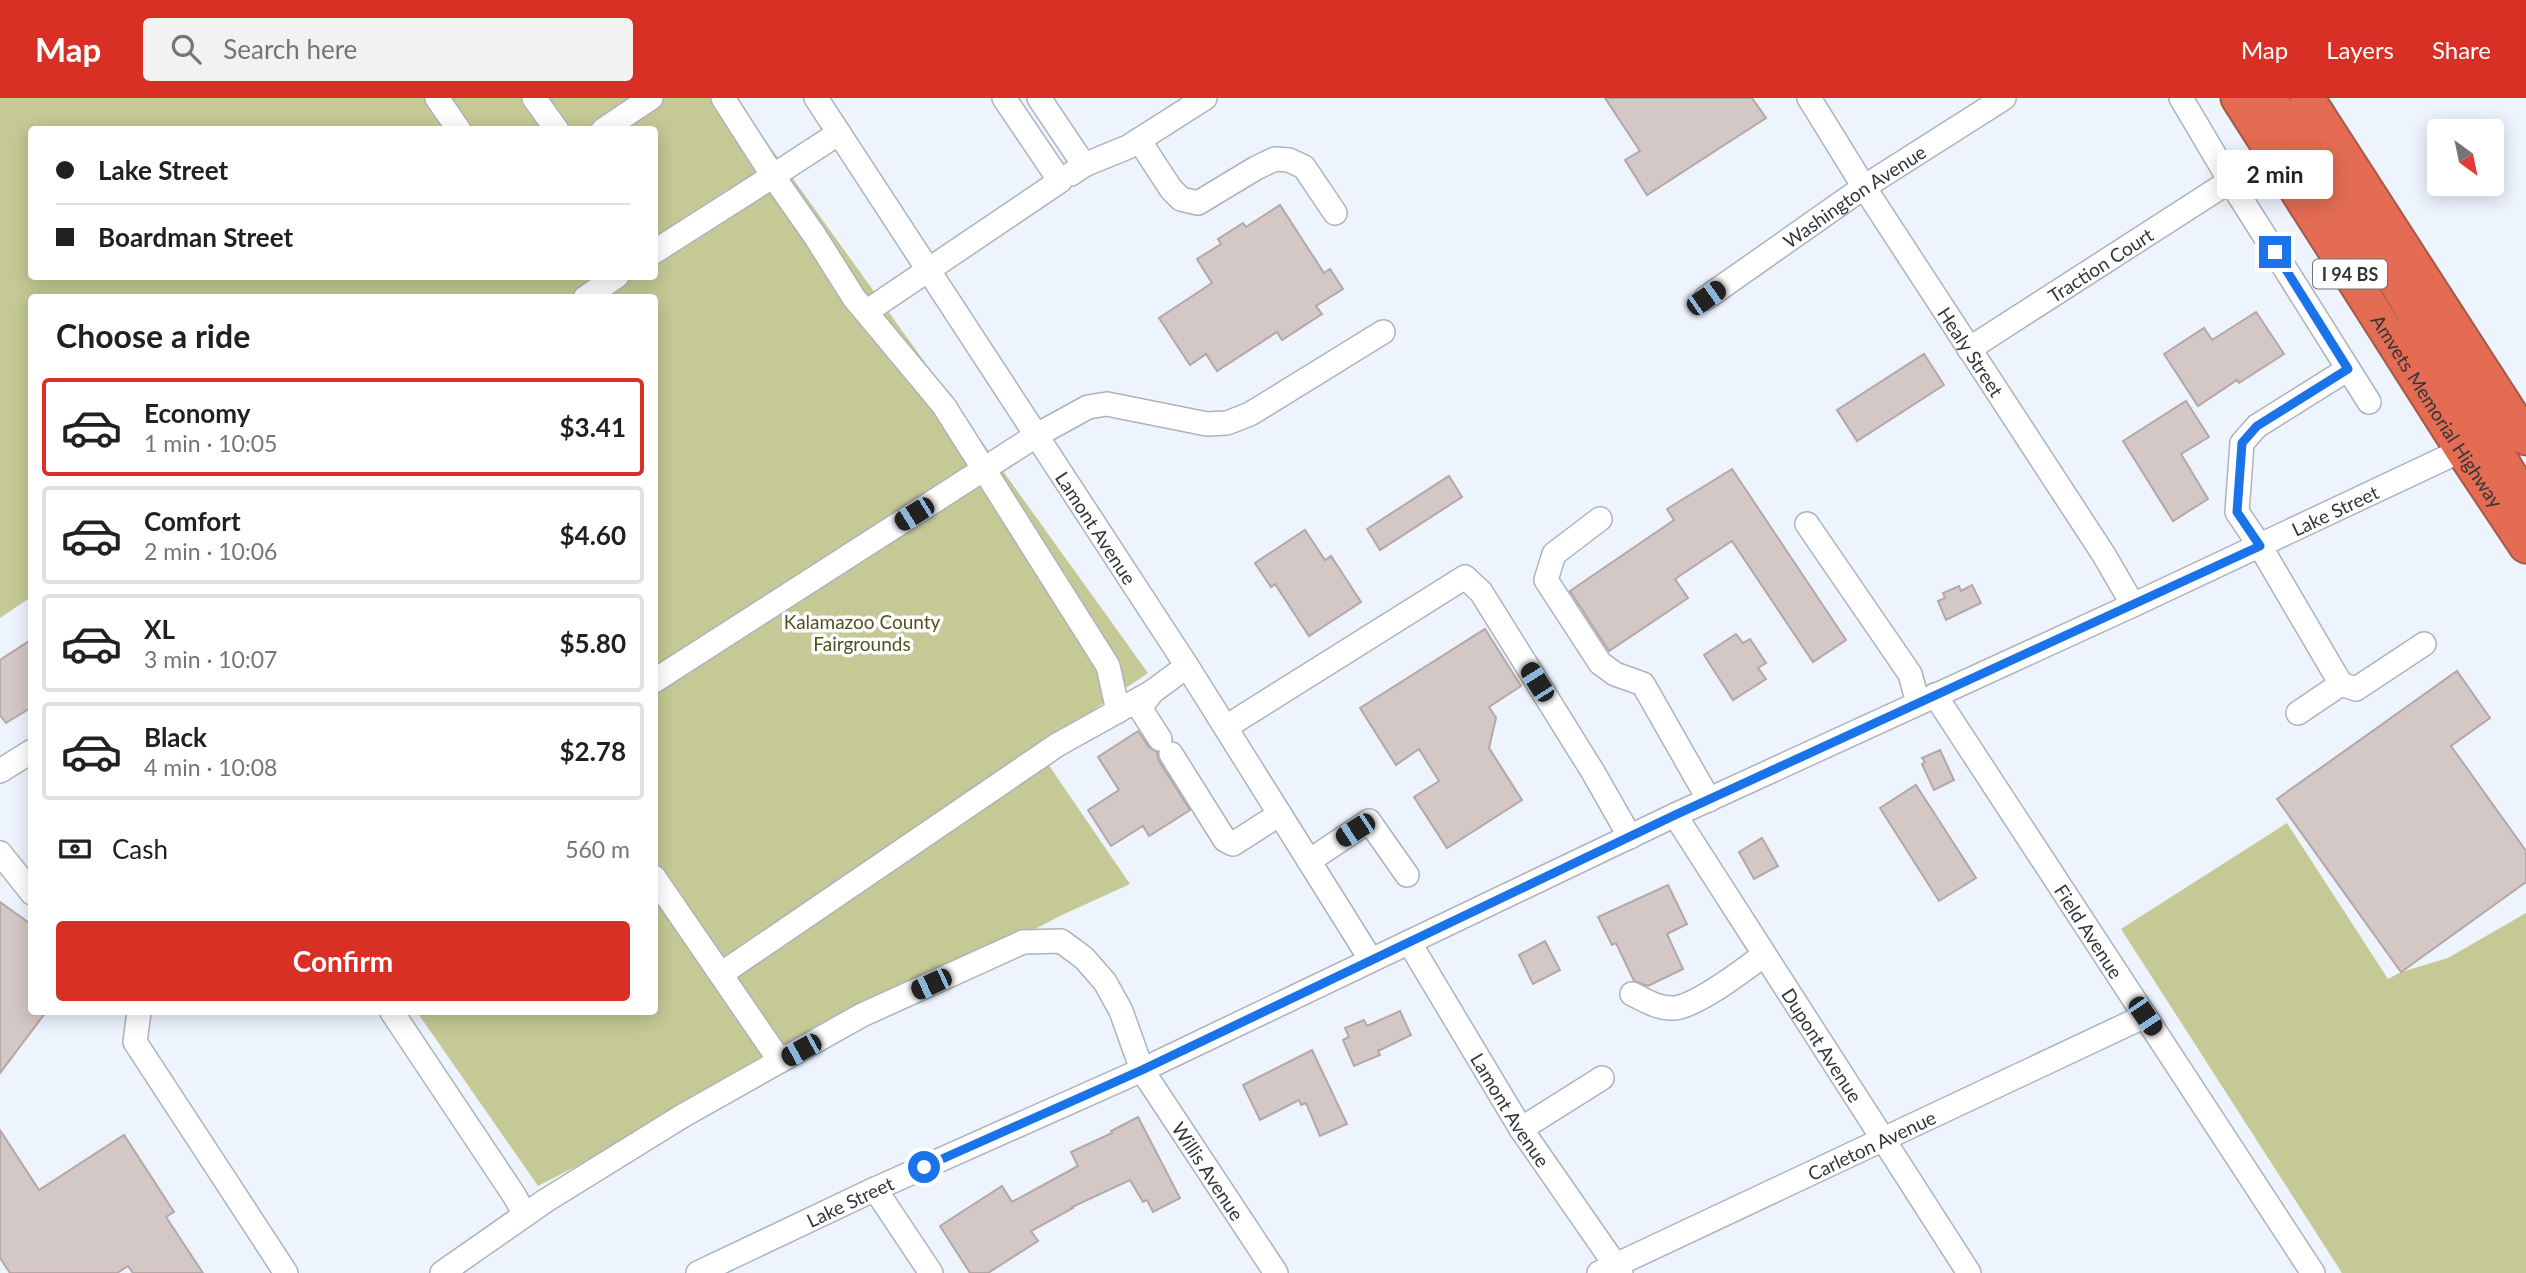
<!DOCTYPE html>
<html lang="en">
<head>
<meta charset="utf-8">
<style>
  body { margin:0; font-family:Lato,sans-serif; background:#f2f2f2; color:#202124; height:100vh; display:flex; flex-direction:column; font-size:26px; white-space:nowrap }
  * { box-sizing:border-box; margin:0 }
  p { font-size:23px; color:#757577 }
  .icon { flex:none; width:38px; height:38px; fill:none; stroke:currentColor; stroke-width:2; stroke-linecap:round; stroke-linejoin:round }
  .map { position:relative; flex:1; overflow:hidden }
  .details { position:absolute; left:28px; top:196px; width:630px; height:721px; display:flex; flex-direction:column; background:#fff; border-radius:7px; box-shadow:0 4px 18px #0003 }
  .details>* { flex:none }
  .guide { position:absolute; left:28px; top:28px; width:630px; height:154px; border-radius:7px; box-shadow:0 4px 18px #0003; display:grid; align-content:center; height:154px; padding:0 28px; background:#fff }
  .needle { width:46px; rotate:147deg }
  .fabs { position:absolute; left:2427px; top:21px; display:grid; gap:14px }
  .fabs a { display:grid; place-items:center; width:77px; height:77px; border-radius:7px; background:#fff; box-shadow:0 4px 18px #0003; font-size:35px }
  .end { position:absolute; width:32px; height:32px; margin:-16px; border:9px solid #1a73e8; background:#fff; box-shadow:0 0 0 4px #fff }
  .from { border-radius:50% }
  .bubble { position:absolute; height:49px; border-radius:7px; background:#fff; box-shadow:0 4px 18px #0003; font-size:23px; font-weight:700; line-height:49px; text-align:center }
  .car { position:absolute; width:21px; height:42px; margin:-21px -10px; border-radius:9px; box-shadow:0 0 5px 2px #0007; background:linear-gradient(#222 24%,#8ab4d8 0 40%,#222 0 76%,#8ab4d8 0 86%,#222 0) }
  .guide b { display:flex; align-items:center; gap:24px; height:66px; font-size:26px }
  .guide b+b { border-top:2px solid #e0e0e0 }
  .guide i { width:18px; height:18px; background:#202124 }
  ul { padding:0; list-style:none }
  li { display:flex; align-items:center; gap:21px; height:98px; margin:0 14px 10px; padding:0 14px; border:4px solid #e0e0e0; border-radius:7px }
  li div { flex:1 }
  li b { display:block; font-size:26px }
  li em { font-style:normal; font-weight:700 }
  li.current { border-color:#d93025 }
  li>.icon { width:63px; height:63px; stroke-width:1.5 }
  h2 { padding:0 28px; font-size:32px; line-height:84px }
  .pay { display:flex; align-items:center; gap:18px; height:77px; padding:0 28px; font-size:26px }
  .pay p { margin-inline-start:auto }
  .primary-button { display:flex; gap:14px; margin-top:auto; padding:14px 28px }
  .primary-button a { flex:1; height:80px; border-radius:7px; background:#d93025; color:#fff; font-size:28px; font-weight:700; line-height:80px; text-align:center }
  header { display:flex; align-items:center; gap:42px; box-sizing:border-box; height:98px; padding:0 35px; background:#d93025; color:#fff }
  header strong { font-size:33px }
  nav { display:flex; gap:38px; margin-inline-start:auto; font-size:24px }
  .search { width:490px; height:63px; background:#f2f2f2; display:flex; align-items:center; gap:18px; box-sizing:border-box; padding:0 24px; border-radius:7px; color:#757577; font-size:26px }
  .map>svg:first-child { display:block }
  .green { fill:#c4c995; fill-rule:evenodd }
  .building { fill:#d4c8c6; stroke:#b4a7a6; stroke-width:2 }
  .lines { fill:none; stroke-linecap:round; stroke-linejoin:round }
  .minor-casing { stroke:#adb2bb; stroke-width:26 }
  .highway-casing { stroke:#a55949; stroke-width:37 }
  .minor { stroke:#fff; stroke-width:23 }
  .highway { stroke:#e36c52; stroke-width:33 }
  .route { stroke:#1a73e8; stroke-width:9 }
  .labels { text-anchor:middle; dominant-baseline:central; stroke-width:7; stroke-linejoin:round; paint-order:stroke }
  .shield { fill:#fff; stroke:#707274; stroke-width:2 }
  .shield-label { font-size:18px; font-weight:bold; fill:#333539 }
  .street-label { font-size:19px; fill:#333539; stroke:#fff }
  .park-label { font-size:19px; fill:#4f521d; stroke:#fff }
</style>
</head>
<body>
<header>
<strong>Map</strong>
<div class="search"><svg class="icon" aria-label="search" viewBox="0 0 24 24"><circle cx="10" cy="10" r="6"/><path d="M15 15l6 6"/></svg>Search here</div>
<nav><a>Map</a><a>Layers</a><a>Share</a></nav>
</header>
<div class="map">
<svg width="2526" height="1175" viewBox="0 0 2526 1175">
  <rect width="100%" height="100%" fill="#eef4fe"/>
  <!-- green -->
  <g class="green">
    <path d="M0 0H735L1148 575 1037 650 1130 786 1062 817 538 1088 417 914H654V200H32L31 499 0 520ZM32 32H654V178H32Z"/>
    <polygon points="2287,725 2388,881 2401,874 2448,860 2526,815 2526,1175 2342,1175 2121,831"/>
  </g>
  <!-- building -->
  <g class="building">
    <polygon points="1605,0 1752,0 1766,20 1647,97 1625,62 1640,53"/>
    <polygon points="1280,107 1324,175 1330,171 1343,191 1316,208 1322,216 1282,242 1277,234 1217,273 1206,256 1190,267 1159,220 1212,185 1197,161 1221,146 1218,141 1243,125 1246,129"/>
    <polygon points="2256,214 2284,256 2239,285 2237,282 2198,308 2164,256 2204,230 2212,242"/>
    <polygon points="1924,256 1944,287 1857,343 1837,312"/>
    <polygon points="2186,303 2209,339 2181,356 2208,401 2173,423 2123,343"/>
    <polygon points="1732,371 1846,542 1813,564 1732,443 1675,481 1688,500 1609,553 1570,493 1674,422 1667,411"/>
    <polygon points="1449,378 1462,399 1380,452 1367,431"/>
    <polygon points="1305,432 1325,462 1331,458 1361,504 1309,538 1275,486 1271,489 1255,465"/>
    <polygon points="1972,487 1981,505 1946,522 1938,503 1945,500 1943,495 1959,488 1961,493"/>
    <polygon points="1485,531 1521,588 1489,609 1496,620 1489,650 1522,702 1447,750 1414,699 1439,683 1419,651 1396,667 1360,610"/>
    <polygon points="1736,536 1743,545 1750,541 1766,565 1758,570 1766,581 1733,602 1704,557"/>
    <polygon points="32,541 32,609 6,625 0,617 0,562"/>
    <polygon points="2457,573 2490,620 2451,648 2526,753 2526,784 2401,874 2277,701"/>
    <polygon points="1138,633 1149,649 1157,654 1159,663 1190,712 1149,738 1143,728 1111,748 1088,712 1119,692 1098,659"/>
    <polygon points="1940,652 1954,682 1934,692 1922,666 1925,664 1922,660"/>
    <polygon points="1916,687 1976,780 1939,803 1880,710"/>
    <polygon points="1762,740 1778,768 1754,781 1739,754"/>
    <polygon points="1668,787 1687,826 1667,836 1683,871 1648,888 1634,883 1616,845 1612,847 1598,819"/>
    <polygon points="0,804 32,827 32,914 46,914 0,975"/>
    <polygon points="1545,843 1560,872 1533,886 1519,857"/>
    <polygon points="1400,913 1411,937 1378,953 1380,957 1354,968 1343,942 1349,939 1345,930 1364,922 1367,928"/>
    <polygon points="1312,952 1347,1026 1320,1038 1306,1005 1301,1007 1299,1002 1260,1022 1243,987"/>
    <polygon points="1138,1019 1180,1100 1153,1114 1147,1102 1143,1104 1130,1082 1072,1109 1073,1110 1031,1133 1038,1143 988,1175 970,1175 940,1128 1002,1088 1012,1104 1078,1068 1071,1054 1112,1035 1111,1033"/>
    <polygon points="0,1032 39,1092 124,1037 174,1114 166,1119 203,1175 133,1175 128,1168 117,1175 10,1175 0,1160"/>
  </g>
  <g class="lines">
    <!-- minor casing -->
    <g class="minor-casing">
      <g id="minor">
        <polyline points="437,0 459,32"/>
        <polyline points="534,0 557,32"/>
        <path id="s1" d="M816 0 1187 568 1371 862"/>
        <polyline points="1039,0 1084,67 1071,76"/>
        <path id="s2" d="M1809 0 1864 89 2104 457 2133 507"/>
        <polyline points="2181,0 2230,83 2369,304"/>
        <polyline points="603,32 651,0"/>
        <polyline points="839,35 773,78 815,138 854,200 944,308 1108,568 1118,613"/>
        <polyline points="1139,42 1171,91 1181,101 1198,105 1256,70 1275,61 1289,62 1304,69 1335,115"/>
        <polyline points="1084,67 1128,49 1205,0"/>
        <polyline points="654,154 773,78 723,0"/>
        <polyline points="585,200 617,178"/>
        <path id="s3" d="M1706 200 1864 89 2004 0"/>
        <polyline points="866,214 1060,83 1004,0"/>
        <path id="s4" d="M1969 251 2230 83"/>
        <polyline points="2348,271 2257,328 2242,345 2237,414 2260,448 2341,586 2356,591 2424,546"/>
        <polyline points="1600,421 1554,456 1546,482 1600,565 1615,576 1643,586 1709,702"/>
        <polyline points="1807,426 1910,576 1918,605"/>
        <polyline points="654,583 1037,337 1088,309 1107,306 1207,326 1227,325 1250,316 1383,234"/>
        <polyline points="1152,594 1140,610 1160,641"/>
        <path id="s5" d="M1935 597 2313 1175"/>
        <polyline points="2298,615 2341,586"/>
        <polyline points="1226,629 1465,479 1481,494 1593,674 1630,739"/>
        <polyline points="1171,656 1225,742 1233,746 1280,716"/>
        <polyline points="0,673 32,653"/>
        <path id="s6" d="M1675 717 1969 1175"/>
        <polyline points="0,755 32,795"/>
        <polyline points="1309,763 1369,723 1407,777"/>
        <polyline points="654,779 780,963"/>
        <path id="s7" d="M1409 844 1521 1031 1621 1175"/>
        <polyline points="721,876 1057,647 1152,594 1187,568"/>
        <path d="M1632 896C1645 902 1658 911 1674 910 1696 909 1745 871 1764 857"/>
        <polyline points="139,914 135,944 286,1175"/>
        <polyline points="392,914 514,1097 525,1117"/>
        <polyline points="1521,1031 1602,980"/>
        <polyline points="875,1091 931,1175"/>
        <path id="s8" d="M442 1175 545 1103 684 1017 862 917 1023 844 1061 843 1084 860 1105 884 1121 913 1142 972 1276 1175"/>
        <path id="s9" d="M698 1175 875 1091 1142 972 1675 717 2133 507 2475 346"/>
        <path id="s10" d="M1599 1175 2145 918"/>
      </g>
    </g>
    <!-- highway casing -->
    <g class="highway-casing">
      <g id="highway">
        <path id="s11" d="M2238 0 2462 352 2526 448"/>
        <polyline points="2268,0 2318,69 2397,186 2526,404"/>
        <polyline points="2307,0 2526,340"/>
      </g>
    </g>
    <!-- minor -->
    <use href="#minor" class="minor"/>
    <!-- highway -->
    <use href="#highway" class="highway"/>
  </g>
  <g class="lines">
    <!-- route -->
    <polyline class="route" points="924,1069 1142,972 1675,717 2260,448 2237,414 2242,345 2257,328 2348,271 2275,154"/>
  </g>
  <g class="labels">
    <!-- shield labels -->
    <rect class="shield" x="2313" y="161.5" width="74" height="29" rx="5"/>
    <g class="shield-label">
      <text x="2350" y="176">I 94 BS</text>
    </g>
    <!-- street labels -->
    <g class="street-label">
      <text stroke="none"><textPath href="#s3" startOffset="180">Washington Avenue</textPath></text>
      <text stroke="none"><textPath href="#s4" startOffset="156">Traction Court</textPath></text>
      <text stroke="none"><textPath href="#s2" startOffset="301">Healy Street</textPath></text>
      <text stroke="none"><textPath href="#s11" startOffset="371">Amvets Memorial Highway</textPath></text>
      <text stroke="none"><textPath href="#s9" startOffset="1806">Lake Street</textPath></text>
      <text stroke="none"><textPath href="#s1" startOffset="513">Lamont Avenue</textPath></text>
      <text stroke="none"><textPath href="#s5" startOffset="282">Field Avenue</textPath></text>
      <text stroke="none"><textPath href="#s6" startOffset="273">Dupont Avenue</textPath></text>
      <text stroke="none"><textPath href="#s7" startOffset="196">Lamont Avenue</textPath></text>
      <text stroke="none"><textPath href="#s10" startOffset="301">Carleton Avenue</textPath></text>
      <text stroke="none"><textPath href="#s8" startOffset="985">Willis Avenue</textPath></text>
      <text stroke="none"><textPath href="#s9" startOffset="168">Lake Street</textPath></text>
    </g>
    <!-- park labels -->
    <g class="park-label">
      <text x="862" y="523">Kalamazoo County<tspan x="862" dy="22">Fairgrounds</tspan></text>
    </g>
  </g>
</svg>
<div class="fabs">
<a><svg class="needle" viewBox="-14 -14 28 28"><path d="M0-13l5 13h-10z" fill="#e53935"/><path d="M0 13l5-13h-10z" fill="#757577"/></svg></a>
</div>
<i class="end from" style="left:924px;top:1069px"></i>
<i class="end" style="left:2275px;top:154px"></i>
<div class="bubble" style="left:2217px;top:52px;width:116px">2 min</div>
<i class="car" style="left:1706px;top:200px;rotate:55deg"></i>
<i class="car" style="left:914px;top:416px;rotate:238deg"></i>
<i class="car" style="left:1537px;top:584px;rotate:328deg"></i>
<i class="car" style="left:1355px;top:732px;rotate:237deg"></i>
<i class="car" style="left:931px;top:886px;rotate:245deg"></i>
<i class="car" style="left:2145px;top:918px;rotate:146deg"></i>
<i class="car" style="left:801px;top:952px;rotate:241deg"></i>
<div class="guide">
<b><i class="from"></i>Lake Street</b>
<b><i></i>Boardman Street</b>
</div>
<section class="details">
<h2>Choose a ride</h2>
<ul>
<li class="current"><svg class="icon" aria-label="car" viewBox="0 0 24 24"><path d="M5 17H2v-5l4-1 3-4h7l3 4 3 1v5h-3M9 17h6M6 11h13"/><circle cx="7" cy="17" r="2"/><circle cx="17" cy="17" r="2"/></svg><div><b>Economy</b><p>1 min · 10:05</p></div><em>$3.41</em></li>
<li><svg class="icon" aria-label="car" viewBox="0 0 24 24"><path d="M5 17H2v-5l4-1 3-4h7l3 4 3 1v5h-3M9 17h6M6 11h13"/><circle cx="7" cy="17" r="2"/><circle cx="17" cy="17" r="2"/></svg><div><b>Comfort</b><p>2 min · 10:06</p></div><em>$4.60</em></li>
<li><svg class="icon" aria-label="car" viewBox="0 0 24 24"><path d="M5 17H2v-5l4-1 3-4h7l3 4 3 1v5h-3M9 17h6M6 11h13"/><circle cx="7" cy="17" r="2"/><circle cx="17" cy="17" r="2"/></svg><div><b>XL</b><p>3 min · 10:07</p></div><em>$5.80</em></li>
<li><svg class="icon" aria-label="car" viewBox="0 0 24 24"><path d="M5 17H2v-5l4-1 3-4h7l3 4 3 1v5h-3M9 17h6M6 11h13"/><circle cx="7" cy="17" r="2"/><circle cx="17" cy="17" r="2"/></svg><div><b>Black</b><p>4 min · 10:08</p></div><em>$2.78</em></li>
</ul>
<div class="pay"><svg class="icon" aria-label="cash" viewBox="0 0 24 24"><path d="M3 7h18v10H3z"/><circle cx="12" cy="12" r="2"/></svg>Cash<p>560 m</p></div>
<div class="primary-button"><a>Confirm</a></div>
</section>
</div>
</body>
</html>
